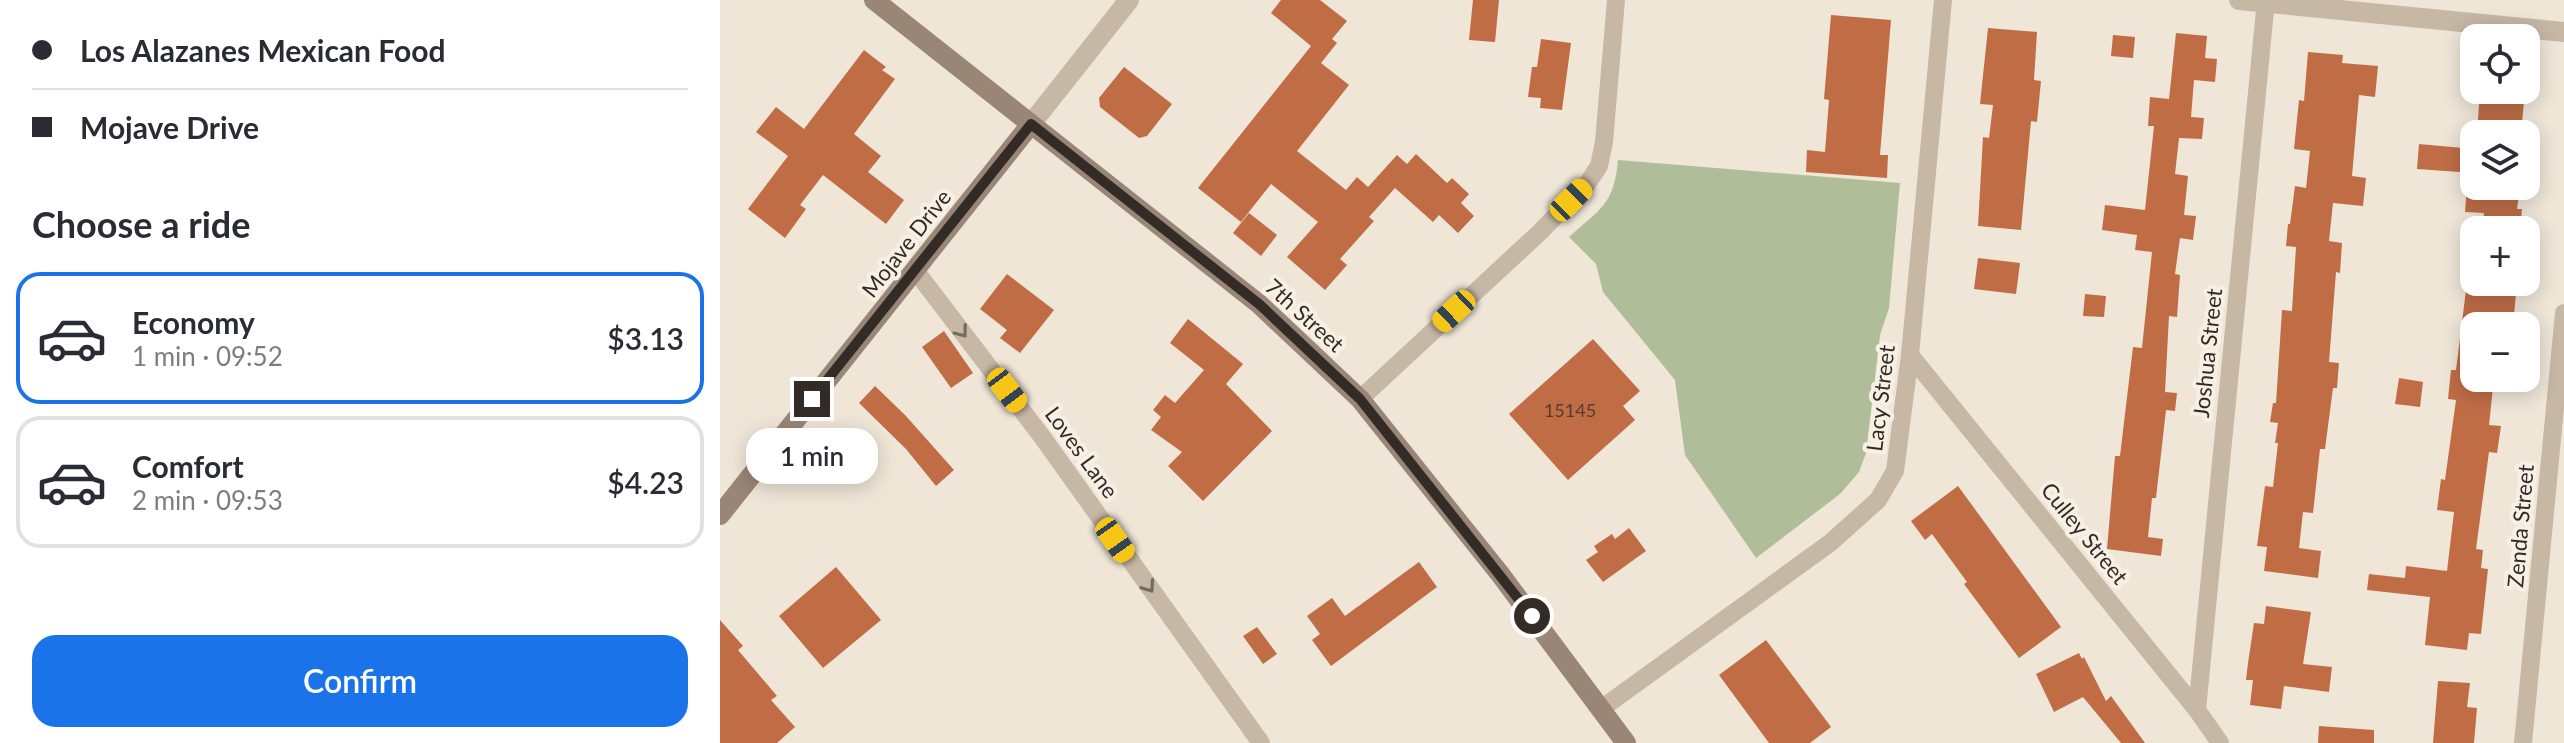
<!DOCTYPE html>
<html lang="en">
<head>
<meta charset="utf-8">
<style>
  body { margin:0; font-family:Lato,sans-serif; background:#f7f7f7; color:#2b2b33; height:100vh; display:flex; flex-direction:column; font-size:30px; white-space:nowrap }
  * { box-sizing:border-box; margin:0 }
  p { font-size:26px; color:#7c7c81 }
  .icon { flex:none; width:44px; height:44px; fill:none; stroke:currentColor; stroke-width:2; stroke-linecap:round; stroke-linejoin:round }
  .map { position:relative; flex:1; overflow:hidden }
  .sheet { display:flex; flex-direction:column; background:#fff; width:720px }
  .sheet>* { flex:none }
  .top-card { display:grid; align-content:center; height:176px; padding:0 32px; background:#fff }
  .buttons { position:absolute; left:1740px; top:24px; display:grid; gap:16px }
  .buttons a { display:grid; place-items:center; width:80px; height:80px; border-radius:16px; background:#fff; box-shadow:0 4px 20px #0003; font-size:40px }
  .end { position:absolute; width:36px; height:36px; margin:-18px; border:10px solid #332b26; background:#fff; box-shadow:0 0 0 4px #fff }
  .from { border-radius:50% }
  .bubble { position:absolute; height:56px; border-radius:24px; background:#fff; box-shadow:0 4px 20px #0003; font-size:26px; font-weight:600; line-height:56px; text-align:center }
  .car { position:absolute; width:24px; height:48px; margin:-24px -12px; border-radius:10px; box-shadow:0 0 6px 2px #0007; background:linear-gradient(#f5c518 24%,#345 0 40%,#f5c518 0 76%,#345 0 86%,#f5c518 0) }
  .top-card b { display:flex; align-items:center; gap:28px; height:76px; font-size:30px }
  .top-card b+b { border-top:2px solid #e1e1e2 }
  .top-card i { width:20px; height:20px; background:#2b2b33 }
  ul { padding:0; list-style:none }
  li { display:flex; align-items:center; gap:24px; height:132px; margin:0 16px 12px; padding:0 16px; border:4px solid #e1e1e2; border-radius:24px }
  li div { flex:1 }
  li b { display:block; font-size:30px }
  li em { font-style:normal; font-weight:600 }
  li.on { border-color:#1a73e8 }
  li>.icon { width:72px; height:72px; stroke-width:1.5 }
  h2 { padding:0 32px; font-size:36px; line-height:96px }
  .cta { display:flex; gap:16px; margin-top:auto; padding:16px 32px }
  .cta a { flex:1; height:92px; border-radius:24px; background:#1a73e8; color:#fff; font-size:32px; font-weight:600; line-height:92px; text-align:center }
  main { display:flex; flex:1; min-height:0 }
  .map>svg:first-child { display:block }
  .green { fill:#afbd99 }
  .building { fill:#c06d46 }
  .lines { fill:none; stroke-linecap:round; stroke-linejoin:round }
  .minor { stroke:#c7b7a5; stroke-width:18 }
  .tertiary { stroke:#c7b7a5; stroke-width:20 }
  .secondary { stroke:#9a8677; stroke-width:20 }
  .oneway { stroke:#766a5f }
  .route { stroke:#332b26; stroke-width:10 }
  .labels { text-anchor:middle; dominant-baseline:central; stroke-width:8; stroke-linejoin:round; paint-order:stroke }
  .number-label { font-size:18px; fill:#563c2e }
  .street-label { font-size:22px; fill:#332b26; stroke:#f8f0e4 }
</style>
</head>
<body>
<main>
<section class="sheet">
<div class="top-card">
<b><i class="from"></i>Los Alazanes Mexican Food</b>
<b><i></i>Mojave Drive</b>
</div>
<h2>Choose a ride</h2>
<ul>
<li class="on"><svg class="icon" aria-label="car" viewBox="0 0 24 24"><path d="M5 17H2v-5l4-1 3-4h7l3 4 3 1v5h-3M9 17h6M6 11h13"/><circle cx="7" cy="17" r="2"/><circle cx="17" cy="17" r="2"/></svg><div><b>Economy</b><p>1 min · 09:52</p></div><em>$3.13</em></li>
<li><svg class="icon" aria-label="car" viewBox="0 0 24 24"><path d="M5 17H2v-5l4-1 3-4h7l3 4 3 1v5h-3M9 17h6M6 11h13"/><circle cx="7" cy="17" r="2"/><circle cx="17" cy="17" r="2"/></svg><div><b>Comfort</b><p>2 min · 09:53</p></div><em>$4.23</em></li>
</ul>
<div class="cta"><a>Confirm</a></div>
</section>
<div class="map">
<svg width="1844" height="743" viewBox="0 0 1844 743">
  <rect width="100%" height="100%" fill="#efe6d8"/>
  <!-- green -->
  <path class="green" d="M898 160 1180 183 1169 308 1160 335 1146 453 1139 472 1120 494 1036 558 965 455 955 380 883 292 876 264 849 237C880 209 894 205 898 160Z"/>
  <!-- building -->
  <g class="building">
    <polygon points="561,0 600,0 627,21 612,39 617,43 601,63 629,85 577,151 626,190 637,177 648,187 677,155 687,164 696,154 727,183 732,178 749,194 741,203 754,216 738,233 719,215 713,222 675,188 649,217 654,221 620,259 627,265 605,290 567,257 598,222 551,184 521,222 478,188 591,46 551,13"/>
    <polygon points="753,0 779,0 775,42 749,40"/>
    <polygon points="1111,15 1171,20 1160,155 1168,155 1167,178 1086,172 1087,150 1105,152 1109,100 1104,99"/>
    <polygon points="1268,28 1317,32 1314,80 1321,81 1317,122 1311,121 1301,230 1258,226 1263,137 1269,138 1273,105 1260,104"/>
    <polygon points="1456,33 1487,36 1485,58 1497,59 1495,82 1474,80 1471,117 1484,118 1482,139 1459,138 1455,174 1468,176 1464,215 1476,216 1473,240 1460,238 1455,274 1460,275 1457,317 1449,316 1445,392 1457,393 1455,411 1446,410 1436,498 1432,498 1428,537 1443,539 1441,556 1387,549 1395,456 1400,456 1413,347 1422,348 1432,252 1415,250 1417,235 1382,230 1385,205 1425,210 1434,126 1428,126 1430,97 1449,99"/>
    <polygon points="1393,35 1415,37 1413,58 1391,56"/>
    <polygon points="821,39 851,43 842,110 820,108 821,98 808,97 812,67 817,67"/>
    <polygon points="144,50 166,67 162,70 175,79 134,134 161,156 148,172 184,200 166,224 103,175 80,205 86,209 65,238 28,209 68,156 36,132 56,107 84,129"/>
    <polygon points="1588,52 1623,55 1622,63 1658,66 1655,97 1639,95 1632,176 1646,178 1643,206 1613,203 1609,241 1622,243 1620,273 1616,272 1609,362 1619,363 1617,388 1613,388 1605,449 1600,449 1593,513 1583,512 1579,548 1601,551 1598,578 1544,571 1547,547 1537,546 1545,486 1553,487 1558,443 1555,443 1558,423 1550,422 1553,403 1556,403 1562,310 1572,311 1576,247 1566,246 1568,224 1570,224 1575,186 1586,188 1590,151 1574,149 1579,100 1584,101"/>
    <polygon points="404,67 452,104 427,136 419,138 380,107 379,98"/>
    <polygon points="1760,90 1805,90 1801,134 1757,134"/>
    <polygon points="1699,144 1754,149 1754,173 1697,169"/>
    <polygon points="1747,186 1800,187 1797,209 1802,209 1800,230 1762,229 1764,213 1745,212"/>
    <polygon points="529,213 557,235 541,256 513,233"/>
    <polygon points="1258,258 1300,263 1296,294 1254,289"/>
    <polygon points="287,274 334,310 300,353 280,338 287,330 260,309"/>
    <polygon points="1747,282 1797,282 1793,326 1754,326 1754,378 1774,378 1769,425 1781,426 1777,453 1769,452 1756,549 1763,550 1761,568 1768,569 1761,634 1749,633 1747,650 1705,645 1710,597 1647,590 1649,574 1685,578 1686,566 1727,571 1734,512 1717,510 1721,479 1725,480 1736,400 1728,399 1731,370 1736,370"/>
    <polygon points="1365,294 1386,296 1384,317 1363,316"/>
    <polygon points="468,319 523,364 506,384 552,431 483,501 448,466 462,452 431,430 441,417 433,410 445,395 455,403 484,370 450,343"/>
    <polygon points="224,331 253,373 231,388 202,347"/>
    <polygon points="873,339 920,391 903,406 915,420 848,480 789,414"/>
    <polygon points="1679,378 1703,382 1700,407 1675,404"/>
    <polygon points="155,386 185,415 234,470 216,486 186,449 139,403"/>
    <polygon points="1238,486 1341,627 1299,658 1244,584 1247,582 1212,534 1205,540 1191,521"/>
    <polygon points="909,528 926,551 883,582 866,560 878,552 874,546 892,534 895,539"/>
    <polygon points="699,562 717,587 611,666 592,640 600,634 587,616 612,598 625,616"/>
    <polygon points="116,567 161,620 103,668 59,616"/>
    <polygon points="1546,606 1591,612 1583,664 1612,667 1609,692 1564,686 1561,709 1530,705 1533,680 1526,680 1528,663 1534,623 1544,624"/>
    <polygon points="0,620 23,646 18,650 57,696 51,700 75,727 57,743 0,743"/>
    <polygon points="537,627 557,654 543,664 523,636"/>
    <polygon points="1046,640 1111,727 1090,743 1049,743 999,675"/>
    <polygon points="1359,653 1362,659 1364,657 1386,701 1391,696 1425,743 1401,743 1363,697 1334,712 1316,674"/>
    <polygon points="1718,681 1750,683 1747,707 1757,708 1754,743 1713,743"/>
    <polygon points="1599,726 1654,730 1654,743 1598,743"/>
  </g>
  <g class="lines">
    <!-- minor -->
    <g class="minor">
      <polyline points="195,270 323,438 541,743"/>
      <polyline points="1190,355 1477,710 1500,743"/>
      <polyline points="640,399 819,233 867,184 879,166 884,142 896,0"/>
      <polyline points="881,709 1110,543 1158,500 1175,471 1190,355 1223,0"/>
      <polyline points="1477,710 1546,0"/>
      <polyline points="1803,743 1844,313"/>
    </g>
    <!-- tertiary -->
    <g class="tertiary">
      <polyline points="1519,0 1844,32"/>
      <polyline points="311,124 409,0"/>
    </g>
    <!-- secondary -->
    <g class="secondary">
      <polyline points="154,0 539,304 640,399 780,574 906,743"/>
      <polyline points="0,515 311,124"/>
    </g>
  </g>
  <!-- one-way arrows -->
  <defs><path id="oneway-chevron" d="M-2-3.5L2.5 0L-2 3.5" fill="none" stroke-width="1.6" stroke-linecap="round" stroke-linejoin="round" transform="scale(2)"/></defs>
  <g class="oneway">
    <use href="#oneway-chevron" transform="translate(242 332) rotate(53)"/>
    <use href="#oneway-chevron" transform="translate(429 587) rotate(55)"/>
  </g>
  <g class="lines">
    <!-- route -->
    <polyline class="route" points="92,399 311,124 539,304 640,399 812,616"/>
  </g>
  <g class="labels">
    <!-- number labels -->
    <g class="number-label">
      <text x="850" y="410">15145</text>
    </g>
    <!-- street labels -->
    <g class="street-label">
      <text transform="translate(186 243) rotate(-52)">Mojave Drive</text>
      <text transform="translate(585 315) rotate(42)">7th Street</text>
      <text transform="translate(1487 353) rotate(-84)">Joshua Street</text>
      <text transform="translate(1160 398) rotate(-83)">Lacy Street</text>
      <text transform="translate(362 452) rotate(54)">Loves Lane</text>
      <text transform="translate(1800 526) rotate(-85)">Zenda Street</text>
      <text transform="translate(1365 533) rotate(51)">Culley Street</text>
    </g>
  </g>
</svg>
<div class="buttons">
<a><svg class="icon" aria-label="locate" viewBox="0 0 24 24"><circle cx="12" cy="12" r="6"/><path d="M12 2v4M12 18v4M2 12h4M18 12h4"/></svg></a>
<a><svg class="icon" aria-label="layers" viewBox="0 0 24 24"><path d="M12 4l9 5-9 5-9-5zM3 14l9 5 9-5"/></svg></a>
<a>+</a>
<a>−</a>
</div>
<i class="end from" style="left:812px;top:616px"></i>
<i class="end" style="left:92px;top:399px"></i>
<div class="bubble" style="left:26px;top:428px;width:132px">1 min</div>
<i class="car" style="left:851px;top:200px;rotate:45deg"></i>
<i class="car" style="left:734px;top:311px;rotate:227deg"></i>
<i class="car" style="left:287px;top:390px;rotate:143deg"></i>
<i class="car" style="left:395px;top:540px;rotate:145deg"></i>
</div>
</main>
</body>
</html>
